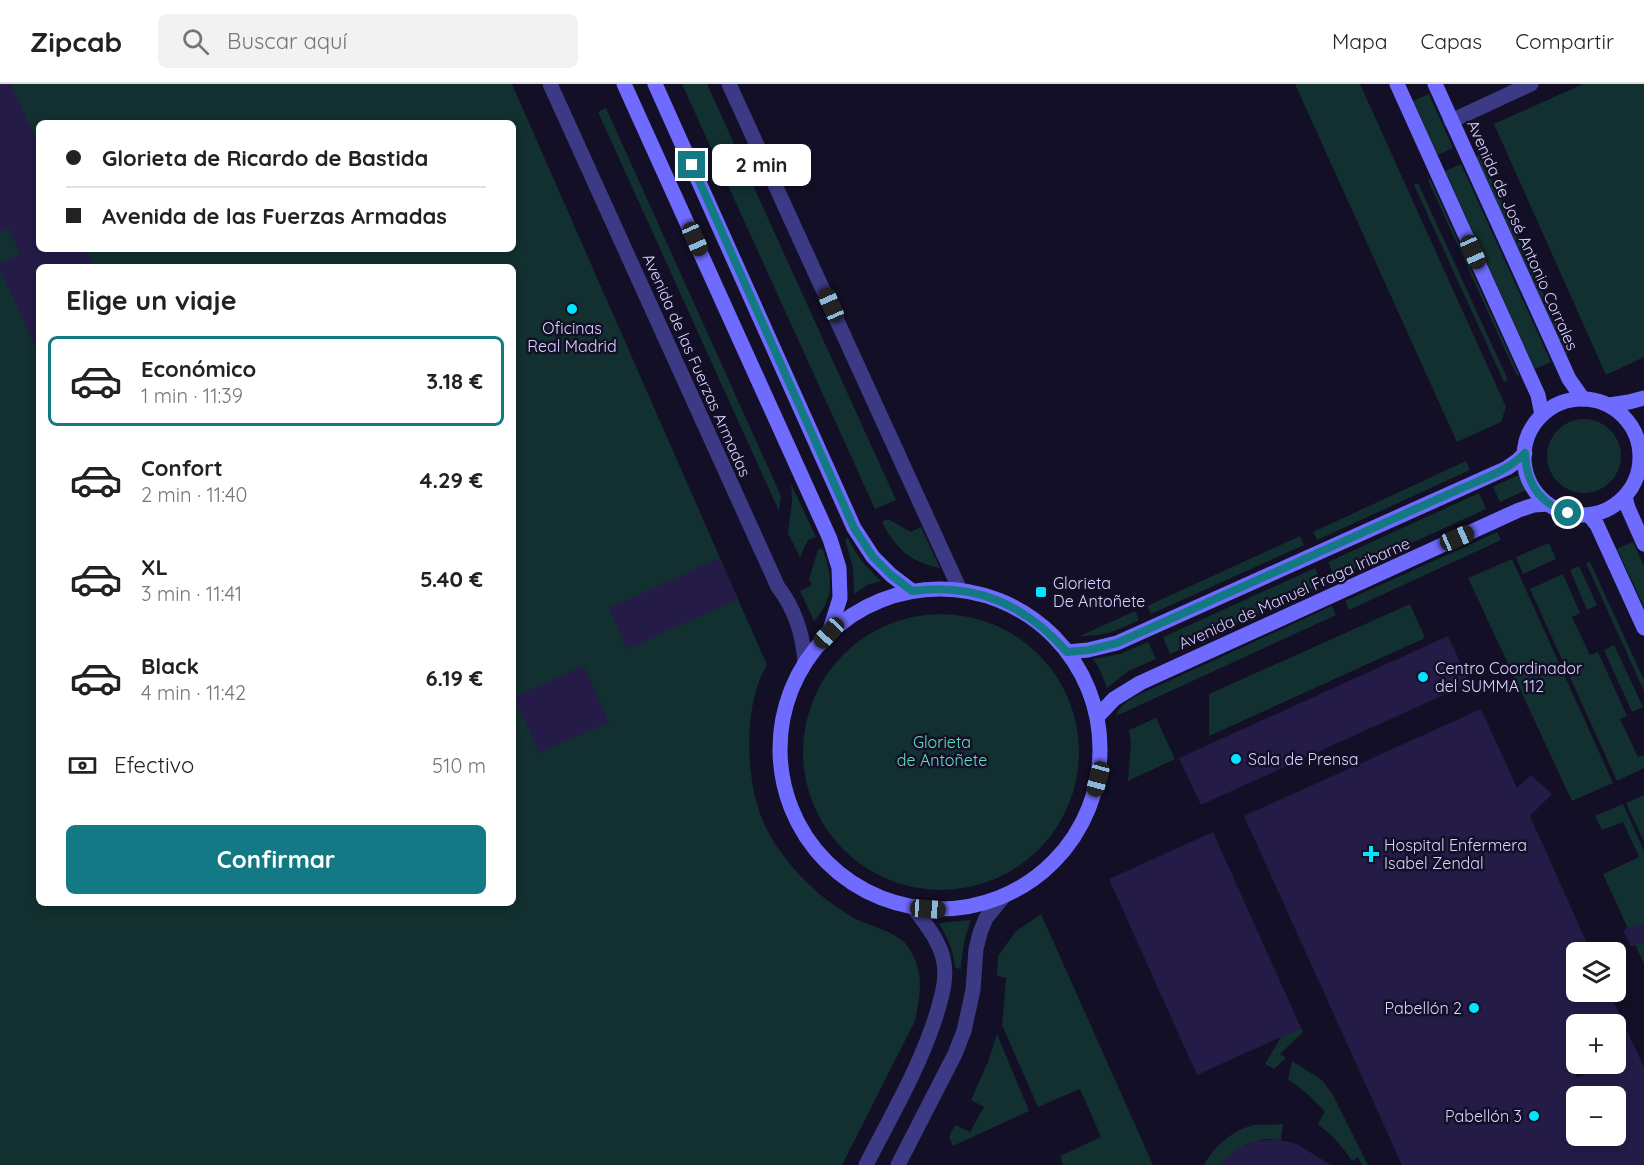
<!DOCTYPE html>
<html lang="es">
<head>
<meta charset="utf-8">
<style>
  body { margin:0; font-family:Quicksand,sans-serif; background:#f2f2f2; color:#222; height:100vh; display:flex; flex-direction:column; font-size:22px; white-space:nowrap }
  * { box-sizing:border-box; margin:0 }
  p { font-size:20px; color:#767676 }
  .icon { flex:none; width:33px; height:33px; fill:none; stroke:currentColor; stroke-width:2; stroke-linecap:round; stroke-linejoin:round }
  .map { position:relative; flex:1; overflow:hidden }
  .sheet { position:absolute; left:36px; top:180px; width:480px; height:642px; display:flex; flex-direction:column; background:#fff; border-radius:9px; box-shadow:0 3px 9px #0003 }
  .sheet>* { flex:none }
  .banner { position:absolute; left:36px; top:36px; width:480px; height:132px; border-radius:9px; box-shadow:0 3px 9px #0003; display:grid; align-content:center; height:132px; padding:0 30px; background:#fff }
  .controls { position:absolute; left:1566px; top:858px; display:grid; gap:12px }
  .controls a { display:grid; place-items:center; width:60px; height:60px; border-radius:9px; background:#fff; box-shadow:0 3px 9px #0003; font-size:30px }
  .end { position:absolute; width:27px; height:27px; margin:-14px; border:8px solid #137a85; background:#fff; box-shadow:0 0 0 3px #fff }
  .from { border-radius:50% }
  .bubble { position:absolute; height:42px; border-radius:9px; background:#fff; box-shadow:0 3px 9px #0003; font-size:20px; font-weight:800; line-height:42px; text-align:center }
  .car { position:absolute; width:18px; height:36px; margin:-18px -9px; border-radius:8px; box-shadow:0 0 4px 2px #0007; background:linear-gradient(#222 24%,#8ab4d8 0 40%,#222 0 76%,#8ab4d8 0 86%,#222 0) }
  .banner b { display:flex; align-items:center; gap:21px; height:57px; font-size:22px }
  .banner b+b { border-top:2px solid #e0e0e0 }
  .banner i { width:15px; height:15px; background:#222 }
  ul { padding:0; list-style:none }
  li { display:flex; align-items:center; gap:18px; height:90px; margin:0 12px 9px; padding:0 18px; border:3px solid transparent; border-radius:9px }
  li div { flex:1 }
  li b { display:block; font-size:22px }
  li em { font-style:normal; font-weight:800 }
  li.current { border-color:#137a85 }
  li>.icon { width:54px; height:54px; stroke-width:1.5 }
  h2 { padding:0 30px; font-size:27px; line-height:72px }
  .pay { display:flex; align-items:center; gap:15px; height:66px; padding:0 30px; font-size:22px }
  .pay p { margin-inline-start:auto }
  .primary-button { display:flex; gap:12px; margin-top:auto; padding:12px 30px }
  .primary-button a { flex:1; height:69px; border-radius:9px; background:#137a85; color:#fff; font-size:24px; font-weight:800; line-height:69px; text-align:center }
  header { display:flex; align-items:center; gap:36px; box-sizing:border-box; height:84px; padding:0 30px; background:#fff; border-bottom:2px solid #e0e0e0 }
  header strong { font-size:28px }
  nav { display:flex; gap:33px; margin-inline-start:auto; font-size:21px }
  .search { width:420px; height:54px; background:#f2f2f2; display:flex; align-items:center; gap:15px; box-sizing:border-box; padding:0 21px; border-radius:9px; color:#767676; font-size:22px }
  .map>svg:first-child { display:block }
  .green { fill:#12302f; fill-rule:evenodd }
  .building { fill:#241b47; fill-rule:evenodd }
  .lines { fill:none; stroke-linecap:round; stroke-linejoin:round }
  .street { stroke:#3d3a85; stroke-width:15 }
  .secondary { stroke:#6f6bff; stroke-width:15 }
  .route { stroke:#137a85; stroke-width:8 }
  .poi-dot { fill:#00e5ff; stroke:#130f26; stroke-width:2 }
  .labels { text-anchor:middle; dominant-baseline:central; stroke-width:5; stroke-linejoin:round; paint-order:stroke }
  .street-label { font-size:16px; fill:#d9d4ff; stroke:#130f26 }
  .poi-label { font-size:16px; fill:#d9d4ff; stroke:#130f26; text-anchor:start }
  .park-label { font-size:16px; fill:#5fe0c0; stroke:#130f26 }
</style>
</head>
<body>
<header>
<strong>Zipcab</strong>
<div class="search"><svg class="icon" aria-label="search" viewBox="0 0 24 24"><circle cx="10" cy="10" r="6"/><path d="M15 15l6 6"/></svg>Buscar aquí</div>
<nav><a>Mapa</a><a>Capas</a><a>Compartir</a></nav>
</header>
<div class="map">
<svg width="1644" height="1081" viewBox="0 0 1644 1081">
  <rect width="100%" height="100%" fill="#130f26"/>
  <!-- green -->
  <g class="green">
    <path d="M0 0H512L767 581C743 620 745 695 763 737 775 766 806 802 833 820 840 825 848 831 856 835 871 842 893 847 905 859 925 883 921 909 915 937L842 1081H0ZM39 39H513V165H39ZM39 183H513V819H39Z"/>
    <polygon points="682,0 707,0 896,416 875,425"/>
    <polygon points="1295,0 1360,0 1506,323 1501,338 1457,358"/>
    <polygon points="1583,0 1644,0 1644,273 1606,291 1494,40"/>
    <polygon points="1429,10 1453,64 1438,71 1413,17"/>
    <polygon points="606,24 781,412 779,427 598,28"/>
    <polygon points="1480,71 1570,268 1566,270 1476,72"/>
    <polygon points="1461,80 1551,278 1535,285 1445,87"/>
    <polygon points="1430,95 1519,291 1517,292 1428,96"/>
    <polygon points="1418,99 1508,296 1504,298 1414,101"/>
    <circle cx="1584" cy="372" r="37"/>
    <polygon points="1466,377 1470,386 1317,456 1313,448"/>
    <polygon points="1518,391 1526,406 1500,418 1493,403"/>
    <polygon points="791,400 816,453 808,456 800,473 788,449 792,417"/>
    <polygon points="1479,409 1486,425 1335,494 1328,478"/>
    <path d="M888 435 911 448 921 443 940 484C910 478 896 465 882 438Z"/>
    <polygon points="1497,448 1501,456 1349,526 1345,517"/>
    <polygon points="1300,452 1304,461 1151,530 1147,522"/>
    <path d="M848 454C856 472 867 484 881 497L867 501 854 510 853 484 845 455Z"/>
    <polygon points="1633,458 1644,482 1644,523 1617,465"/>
    <polygon points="1549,459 1556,475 1523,490 1516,473"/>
    <path d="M822 464C833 491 835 514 814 537L800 507 812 501 809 495 818 466Z"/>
    <polygon points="1512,475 1613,699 1572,717 1468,494"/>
    <polygon points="1590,478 1644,596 1644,607 1586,479"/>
    <polygon points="1579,482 1597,521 1587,526 1570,486"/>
    <polygon points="1315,484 1322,500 1170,570 1163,553"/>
    <polygon points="1563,490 1580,529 1572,533 1590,571 1598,568 1627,632 1620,635 1638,673 1644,671 1644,684 1617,697 1530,505"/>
    <polygon points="1410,520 1425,554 1209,652 1209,610"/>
    <path d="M1332 522 1336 531 1116 632C1118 623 1127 618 1134 613Z"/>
    <path d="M1135 527 1139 536C1116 547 1106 552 1080 552Z"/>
    <circle cx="941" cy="668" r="138"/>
    <polygon points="1148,558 1156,575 1128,587 1107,604 1099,584 1093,575 1120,570"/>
    <polygon points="1614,561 1643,623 1632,628 1604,566"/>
    <polygon points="1156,634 1175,675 1128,697 1131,661 1129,646"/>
    <polygon points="1644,711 1644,758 1626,719"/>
    <polygon points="1623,720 1644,767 1644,880 1603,790 1639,773 1623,738 1602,746 1595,732"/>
    <polygon points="1041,830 1153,1081 1063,1081 1060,1072 1101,1053 1080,1005 1038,1023 1002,941 1006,894 997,892 998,872 1015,848"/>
    <path d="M971 836C965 852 962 867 961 885L955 884C953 865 948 855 939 839Z"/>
    <polygon points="1301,944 1303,948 1280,970 1286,974 1274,985 1265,980 1281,953"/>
    <polygon points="997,950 1029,1027 953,1062 949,1053 955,1041 970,1048 984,1023 971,1016 988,978"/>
    <path d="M1292 977 1322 996 1333 1011 1368 1081H1362L1358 1073 1352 1077C1342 1062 1332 1051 1318 1040L1325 1027 1305 1008 1288 995Z"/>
    <path d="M1283 1040 1281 1056C1258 1051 1235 1064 1221 1081H1204C1213 1063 1234 1045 1254 1041 1263 1040 1274 1041 1283 1040Z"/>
  </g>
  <!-- building -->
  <g class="building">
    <polygon points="0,0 11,0 39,61 39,165 86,165 95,183 39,183 39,271 0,185 0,179 20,170 9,144 0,148"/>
    <polygon points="719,474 738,515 627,565 609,524"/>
    <polygon points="1448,552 1470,599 1201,721 1179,674"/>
    <polygon points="584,582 609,638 539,669 514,613"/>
    <path d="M1481 625 1517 704 1531 691 1552 710 1530 732 1591 868H1576V908H1609L1644 983V1081H1402L1244 732ZM1576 940H1616V980H1608L1576 994ZM1576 1012H1616V1052H1576Z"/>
    <polygon points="1213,748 1301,944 1197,991 1109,795"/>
    <polygon points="1644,840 1644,857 1631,863 1623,846 1634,841"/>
    <polygon points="1276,1055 1297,1060 1331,1081 1220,1081 1237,1065 1256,1057"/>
  </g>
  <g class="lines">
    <!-- street -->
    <g class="street">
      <path d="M550 0 778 503C795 525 803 551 805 578"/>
      <polyline points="729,0 960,506"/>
      <polyline points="1451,37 1531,0"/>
      <path d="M866 1081C891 1032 919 985 936 932 941 915 947 897 944 879 941 858 925 839 913 823"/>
      <polyline points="898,1081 955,970 964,947 973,906 976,865 980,849 986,834 1004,812"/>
    </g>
    <!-- secondary -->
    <g class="secondary">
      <polyline points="624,0 830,455 839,484 840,514 829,549"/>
      <polyline points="655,0 854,444 873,473 891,491 912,507"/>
      <polyline points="1397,0 1538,311 1542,331"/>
      <polyline points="1435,0 1569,295 1583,315"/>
      <circle cx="1582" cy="373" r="58"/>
      <polyline points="1609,321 1629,318 1644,314"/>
      <polyline points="1625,413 1628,424 1644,460"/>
      <polyline points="1589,431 1597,441 1644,544"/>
      <circle cx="940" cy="665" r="160"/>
      <polyline points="1067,568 1088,566 1117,559 1507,384 1517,377 1525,369"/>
      <polyline points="1097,633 1114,615 1140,599 1519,426 1534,421 1548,420"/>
    </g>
  </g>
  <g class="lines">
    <!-- route -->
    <path class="route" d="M692 81 854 444 873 473 891 491 912 507C976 499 1025 520 1067 568L1089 566 1117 559 1460 405C1482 395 1508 387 1525 369 1526 399 1539 419 1568 429"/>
  </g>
  <!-- markers -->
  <g class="poi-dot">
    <circle cx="572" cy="225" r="6"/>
    <rect x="1035" y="502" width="12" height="12" rx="3"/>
    <circle cx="1423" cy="593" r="6"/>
    <circle cx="1236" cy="675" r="6"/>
    <path d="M1368 761h6v6h6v6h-6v6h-6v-6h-6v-6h6z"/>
    <circle cx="1474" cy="924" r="6"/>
    <circle cx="1534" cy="1032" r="6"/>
  </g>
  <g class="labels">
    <!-- street labels -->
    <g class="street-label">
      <text transform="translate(1523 151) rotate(66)">Avenida de José Antonio Corrales</text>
      <text transform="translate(697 281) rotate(66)">Avenida de las Fuerzas Armadas</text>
      <text transform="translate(1294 509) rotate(-24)">Avenida de Manuel Fraga Iribarne</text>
    </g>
    <!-- poi labels -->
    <g class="poi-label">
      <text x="572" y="244" text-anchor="middle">Oficinas<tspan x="572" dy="18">Real Madrid</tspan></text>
      <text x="1053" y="499">Glorieta<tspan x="1053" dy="18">De Antoñete</tspan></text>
      <text x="1435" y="584">Centro Coordinador<tspan x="1435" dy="18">del SUMMA 112</tspan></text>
      <text x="1248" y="675">Sala de Prensa</text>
      <text x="1384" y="761">Hospital Enfermera<tspan x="1384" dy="18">Isabel Zendal</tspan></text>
      <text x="1462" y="924" text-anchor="end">Pabellón 2</text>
      <text x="1522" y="1032" text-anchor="end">Pabellón 3</text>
    </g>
    <!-- park labels -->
    <g class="park-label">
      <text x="942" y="658">Glorieta<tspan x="942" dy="18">de Antoñete</tspan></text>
    </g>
  </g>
</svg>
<div class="controls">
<a><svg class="icon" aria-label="layers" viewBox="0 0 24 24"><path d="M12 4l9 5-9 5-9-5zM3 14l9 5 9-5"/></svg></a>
<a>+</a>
<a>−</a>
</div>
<i class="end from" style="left:1568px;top:429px"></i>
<i class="end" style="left:692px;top:81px"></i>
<div class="bubble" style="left:712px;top:60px;width:99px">2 min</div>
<i class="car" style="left:695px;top:155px;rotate:156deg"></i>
<i class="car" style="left:1473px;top:168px;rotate:156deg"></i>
<i class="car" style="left:831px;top:221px;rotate:336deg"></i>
<i class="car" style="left:1457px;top:454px;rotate:66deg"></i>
<i class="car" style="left:829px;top:549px;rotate:223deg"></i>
<i class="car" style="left:1098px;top:695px;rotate:195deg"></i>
<i class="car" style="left:928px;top:825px;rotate:94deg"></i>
<div class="banner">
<b><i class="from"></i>Glorieta de Ricardo de Bastida</b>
<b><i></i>Avenida de las Fuerzas Armadas</b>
</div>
<section class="sheet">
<h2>Elige un viaje</h2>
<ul>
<li class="current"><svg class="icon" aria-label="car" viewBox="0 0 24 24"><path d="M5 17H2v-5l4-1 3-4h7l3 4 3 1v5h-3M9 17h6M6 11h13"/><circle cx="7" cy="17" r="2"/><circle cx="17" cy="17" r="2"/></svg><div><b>Económico</b><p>1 min · 11:39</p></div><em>3.18 €</em></li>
<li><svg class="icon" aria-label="car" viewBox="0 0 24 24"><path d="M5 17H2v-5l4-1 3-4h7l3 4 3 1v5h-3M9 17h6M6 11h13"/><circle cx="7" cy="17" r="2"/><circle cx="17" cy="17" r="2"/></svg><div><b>Confort</b><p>2 min · 11:40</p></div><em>4.29 €</em></li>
<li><svg class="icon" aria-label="car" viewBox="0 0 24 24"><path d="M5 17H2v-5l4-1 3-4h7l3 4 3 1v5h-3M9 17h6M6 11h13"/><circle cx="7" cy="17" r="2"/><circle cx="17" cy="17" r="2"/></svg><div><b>XL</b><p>3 min · 11:41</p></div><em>5.40 €</em></li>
<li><svg class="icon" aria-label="car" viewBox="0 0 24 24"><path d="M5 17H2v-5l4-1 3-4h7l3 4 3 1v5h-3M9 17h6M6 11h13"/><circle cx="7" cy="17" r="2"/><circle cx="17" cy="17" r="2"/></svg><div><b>Black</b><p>4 min · 11:42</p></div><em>6.19 €</em></li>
</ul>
<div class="pay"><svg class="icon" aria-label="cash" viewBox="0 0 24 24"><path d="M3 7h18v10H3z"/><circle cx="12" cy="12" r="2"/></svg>Efectivo<p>510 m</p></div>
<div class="primary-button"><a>Confirmar</a></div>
</section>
</div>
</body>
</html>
